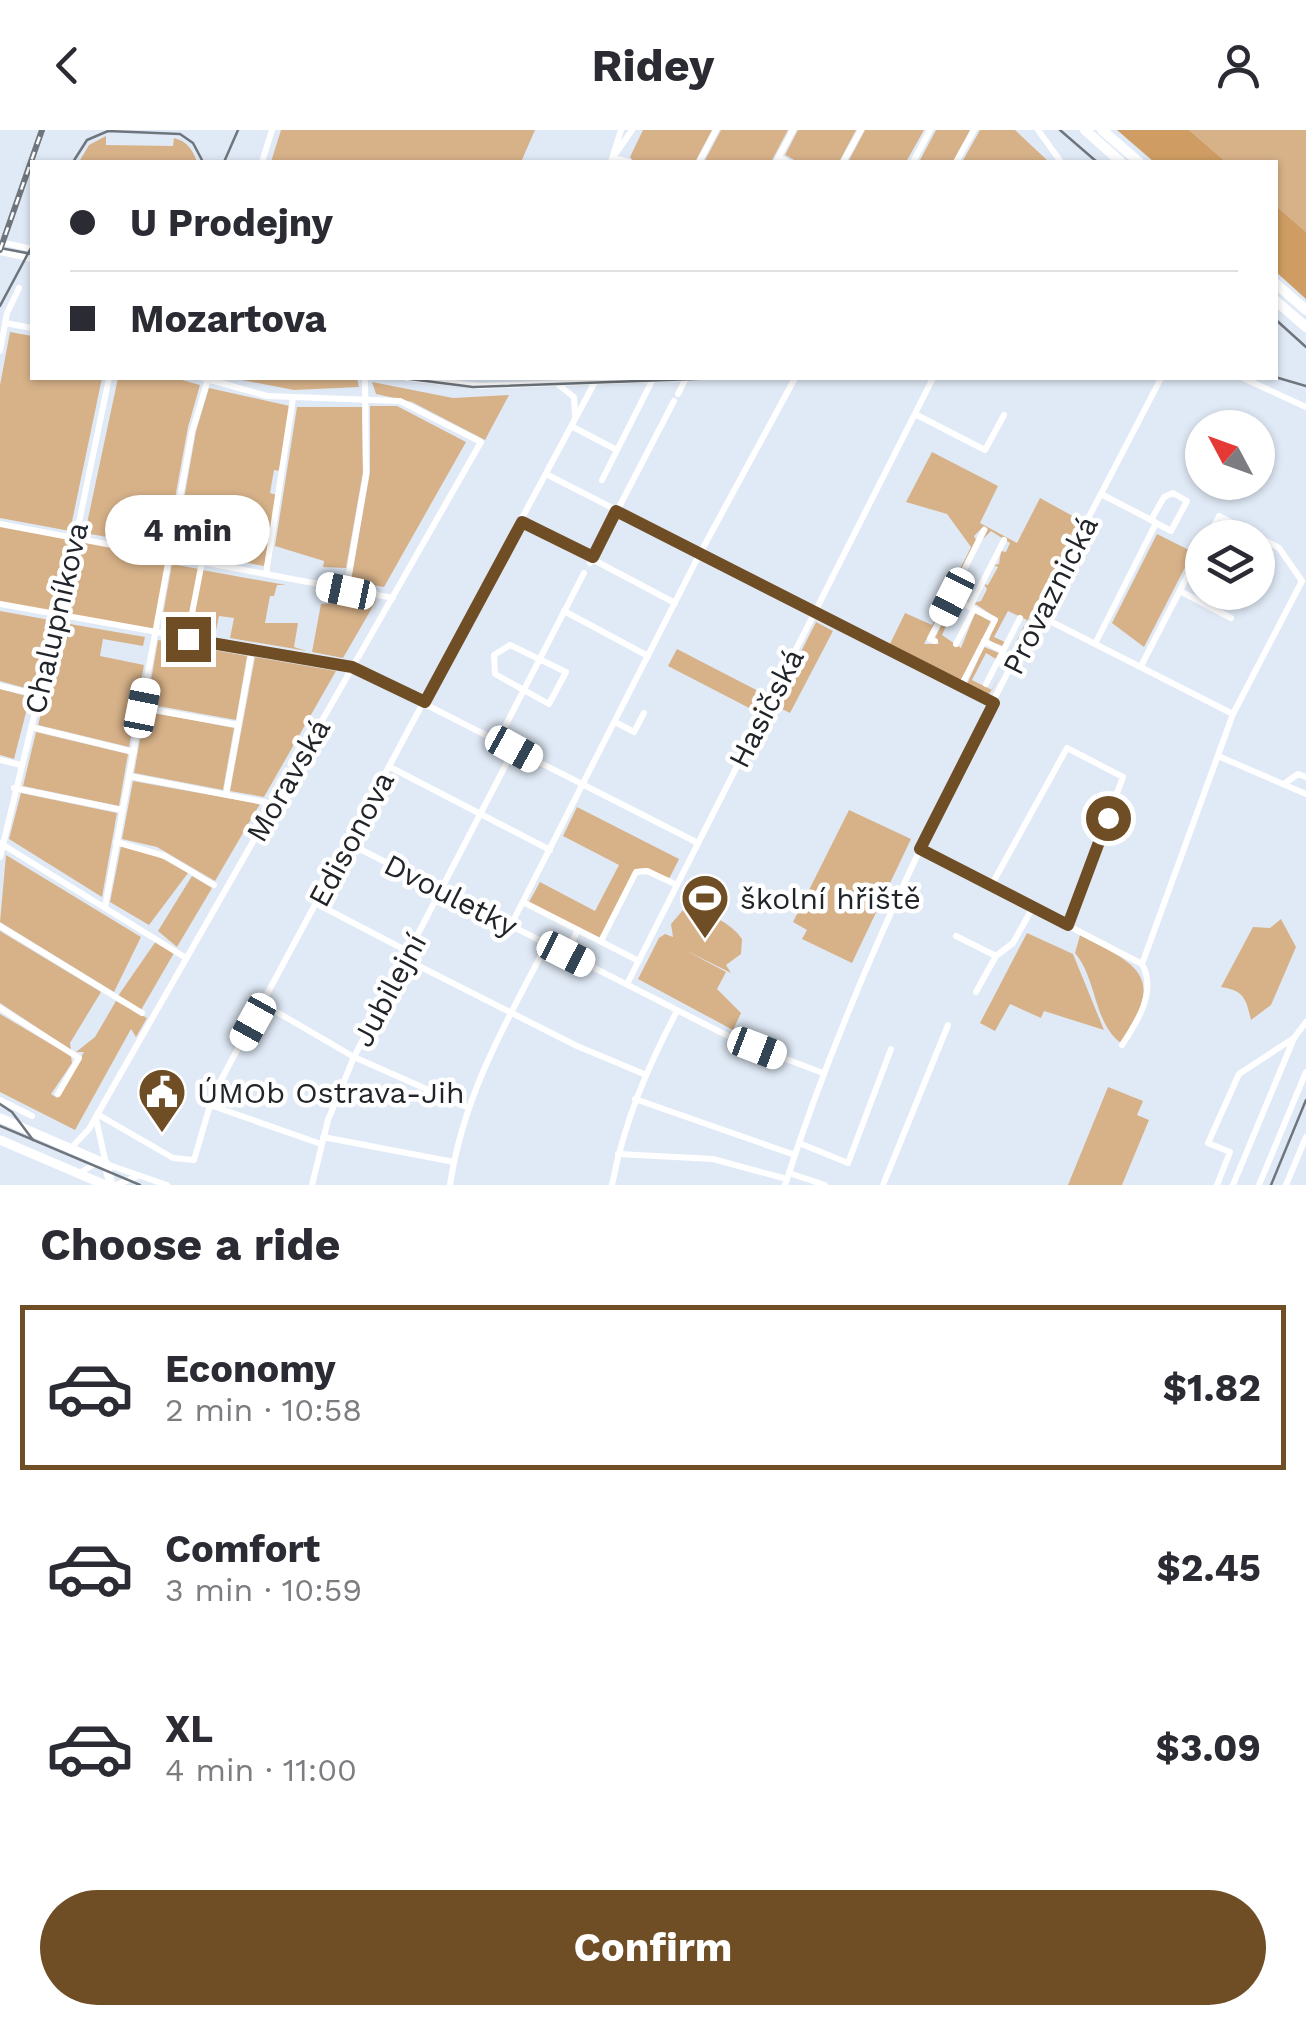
<!DOCTYPE html>
<html lang="en">
<head>
<meta charset="utf-8">
<style>
  body { margin:0; font-family:"Work Sans",sans-serif; background:#f2f2f3; color:#2b2b33; height:100vh; display:flex; flex-direction:column; font-size:38px; white-space:nowrap }
  * { box-sizing:border-box; margin:0 }
  p { font-size:32px; color:#7c7c81 }
  .icon { flex:none; width:55px; height:55px; fill:none; stroke:currentColor; stroke-width:2; stroke-linecap:round; stroke-linejoin:round }
  .map { position:relative; height:1055px; overflow:hidden }
  .sheet { display:flex; flex-direction:column; background:#fff; flex:1 }
  .sheet>* { flex:none }
  .banner { position:absolute; left:30px; top:30px; width:1248px; height:220px; border-radius:0px; box-shadow:0 2px 8px #0004; display:grid; align-content:center; height:220px; padding:0 40px; background:#fff }
  .needle { width:65px; rotate:311deg }
  .buttons { position:absolute; left:1185px; top:280px; display:grid; gap:20px }
  .buttons a { display:grid; place-items:center; width:90px; height:90px; border-radius:50%; background:#fff; box-shadow:0 2px 8px #0004; font-size:50px }
  .end { position:absolute; width:45px; height:45px; margin:-22px; border:12px solid #6f4e25; background:#fff; box-shadow:0 0 0 5px #fff }
  .from { border-radius:50% }
  .bubble { position:absolute; height:70px; border-radius:35px; background:#fff; box-shadow:0 2px 8px #0004; font-size:32px; font-weight:700; line-height:70px; text-align:center }
  .car { position:absolute; width:30px; height:60px; margin:-30px -15px; border-radius:12px; box-shadow:0 0 8px 2px #0007; background:linear-gradient(#fff 24%,#345 0 40%,#fff 0 76%,#345 0 86%,#fff 0) }
  .banner b { display:flex; align-items:center; gap:35px; height:95px; font-size:38px }
  .banner b+b { border-top:2px solid #e1e1e2 }
  .banner i { width:25px; height:25px; background:#2b2b33 }
  ul { padding:0; list-style:none }
  li { display:flex; align-items:center; gap:30px; height:165px; margin:0 20px 15px; padding:0 20px; border:5px solid transparent; border-radius:0px }
  li div { flex:1 }
  li b { display:block; font-size:38px }
  li em { font-style:normal; font-weight:700 }
  li.active { border-color:#6f4e25 }
  li>.icon { width:90px; height:90px; stroke-width:1.5 }
  h2 { padding:0 40px; font-size:45px; line-height:120px }
  .primary-button { display:flex; gap:20px; margin-top:auto; padding:20px 40px }
  .primary-button a { flex:1; height:115px; border-radius:60px; background:#6f4e25; color:#fff; font-size:40px; font-weight:700; line-height:115px; text-align:center }
  header { display:flex; justify-content:space-between; align-items:center; height:130px; padding:0 40px; background:#fff; font-size:45px; font-weight:700 }
  .map>svg:first-child { display:block }
  .green { fill:#d7b289 }
  .forest { fill:#cf9d63 }
  .lines { fill:none; stroke-linecap:round; stroke-linejoin:round }
  .minor { stroke:#fff; stroke-width:6 }
  .major { stroke:#fff; stroke-width:9 }
  .highway { stroke:#fff; stroke-width:10 }
  .tram { stroke:#6f757d; stroke-width:2.5 }
  .rail-casing { stroke:#6f757d; stroke-width:6 }
  .rail { stroke:#fff; stroke-width:2.5; stroke-dasharray:8; stroke-linecap:butt }
  .route { stroke:#6f4e25; stroke-width:12 }
  .labels { text-anchor:middle; dominant-baseline:central; stroke-width:9; stroke-linejoin:round; paint-order:stroke }
  .street-label { font-size:30px; fill:#212429; stroke:#fff }
  .poi-label { font-size:30px; fill:#212429; stroke:#fff; text-anchor:start }
</style>
</head>
<body>
<header><svg class="icon" aria-label="back" viewBox="0 0 24 24"><path d="M15 5l-7 7 7 7"/></svg>Ridey<svg class="icon" aria-label="person" viewBox="0 0 24 24"><circle cx="12" cy="8" r="4"/><path d="M4 21q1-7 8-7t8 7"/></svg></header>
<div class="map">
<svg width="1306" height="1055" viewBox="0 0 1306 1055">
  <rect width="100%" height="100%" fill="#e0eaf6"/>
  <!-- green -->
  <g class="green">
    <polygon points="281,0 535,0 521,32 271,32"/>
    <polygon points="643,0 712,0 695,32 634,32 630,27"/>
    <polygon points="721,0 788,0 771,32 704,32"/>
    <polygon points="798,0 856,0 839,32 798,32 785,25"/>
    <polygon points="865,0 924,0 906,32 848,32"/>
    <polygon points="936,0 970,0 953,32 919,32"/>
    <polygon points="980,0 1015,0 1049,32 962,32"/>
    <polygon points="1189,0 1306,0 1306,102 1275,75 1275,32 1226,32"/>
    <path d="M106 6V15L173 16 174 8C187 11 193 20 197 32H79L89 15Z"/>
    <polygon points="10,202 32,206 32,248 102,248 70,401 0,388 0,255"/>
    <polygon points="118,248 175,248 200,255 188,297 166,418 85,403"/>
    <polygon points="232,248 357,248 359,257 294,260"/>
    <polygon points="372,252 453,268 509,265 485,310 412,272 376,264"/>
    <polygon points="209,258 290,276 281,341 274,340 270,363 277,365 264,436 175,420 196,301"/>
    <polygon points="370,276 397,276 466,312 384,457 351,451 370,342"/>
    <polygon points="297,277 362,277 363,342 346,438 323,437 324,431 275,416"/>
    <polygon points="932,322 998,356 980,393 1017,413 1040,368 1080,390 990,563 988,564 967,554 984,517 999,523 996,529 986,523 972,550 992,560 1027,490 1008,481 994,507 1005,512 1003,516 989,511 995,487 974,473 981,471 987,459 984,454 988,455 998,437 994,435 999,434 1001,421 1006,422 1010,413 991,401 983,409 988,399 984,396 974,406 976,410 924,514 939,514 935,508 942,494 946,496 942,505 961,518 975,483 992,490 965,545 960,550 890,514 905,483 932,495 971,417 947,384 906,372"/>
    <polygon points="0,394 169,427 156,504 0,474"/>
    <polygon points="1157,404 1193,422 1144,517 1112,493"/>
    <polygon points="172,434 199,439 188,500 161,495"/>
    <polygon points="202,440 286,455 277,455 274,466 270,466 265,493 298,493 294,517 307,521 230,508 234,488 219,486 215,505 191,500"/>
    <polygon points="324,461 376,471 343,528 312,522 321,474 333,473 323,470"/>
    <polygon points="0,481 50,490 32,560 0,551"/>
    <polygon points="816,492 833,501 790,583 774,575"/>
    <polygon points="64,493 145,507 143,516 103,509 100,526 144,535 129,617 38,595"/>
    <polygon points="158,510 247,526 236,590 147,574"/>
    <polygon points="677,519 764,564 755,581 668,536"/>
    <polygon points="255,527 336,541 264,667 230,661"/>
    <polygon points="0,559 30,567 14,629 0,625"/>
    <polygon points="145,581 234,598 223,660 134,643"/>
    <polygon points="36,602 128,624 119,676 23,656"/>
    <polygon points="133,651 260,674 215,751 157,717 122,709"/>
    <polygon points="21,663 117,683 102,767 9,709"/>
    <polygon points="577,677 679,729 669,749 648,738 636,739 600,809 529,772 540,752 595,781 619,735 563,706"/>
    <polygon points="849,680 911,709 852,833 802,809 807,800 793,792"/>
    <polygon points="121,716 156,725 188,743 149,795 110,772"/>
    <polygon points="6,725 141,807 114,862 0,792"/>
    <polygon points="192,746 212,758 177,817 158,801"/>
    <path d="M683 780C701 778 732 793 742 809L741 824 726 835 731 843 685 820 726 842 717 859 741 883 733 900 638 849 659 808 665 804 673 807 671 794Z"/>
    <path d="M1281 789 1296 817 1271 875 1251 890C1246 868 1244 861 1221 857L1253 797 1270 798Z"/>
    <polygon points="0,801 101,862 70,913 71,920 0,873"/>
    <polygon points="1027,803 1073,824 1104,900 1044,881 1041,888 1010,874 995,901 980,893"/>
    <path d="M1080 805C1139 836 1166 845 1121 913 1094 894 1097 849 1075 823Z"/>
    <polygon points="156,811 174,823 141,880 118,866"/>
    <polygon points="116,871 147,888 136,907 131,899 75,1000 0,962 0,884 71,926 72,933 51,964 57,968 84,922 76,922 95,907"/>
    <polygon points="1108,957 1143,971 1137,985 1149,990 1122,1055 1068,1055"/>
  </g>
  <!-- forest -->
  <g class="forest">
    <polygon points="1117,0 1189,0 1226,32 1154,32"/>
    <polygon points="1275,75 1306,102 1306,169 1275,141"/>
  </g>
  <g class="lines">
    <!-- minor -->
    <g class="minor">
      <polyline points="1038,0 1061,32"/>
      <polyline points="616,23 632,0"/>
      <polyline points="779,27 788,32"/>
      <polyline points="613,28 629,32"/>
      <polyline points="262,32 272,0"/>
      <polyline points="611,32 621,0"/>
      <polyline points="699,32 716,0"/>
      <polyline points="776,32 793,0"/>
      <polyline points="843,32 861,0"/>
      <polyline points="913,32 930,0"/>
      <polyline points="956,32 974,0"/>
      <polyline points="0,112 32,119"/>
      <polyline points="0,122 32,129"/>
      <polyline points="5,193 32,198"/>
      <polyline points="0,221 7,183 19,158"/>
      <polyline points="407,248 481,256 684,248"/>
      <polyline points="1243,248 1306,277"/>
      <polyline points="556,253 574,267 575,286"/>
      <polyline points="678,264 686,248"/>
      <polyline points="915,284 985,320 1004,285"/>
      <polyline points="573,297 617,320"/>
      <polyline points="548,345 994,573"/>
      <polyline points="602,350 653,249"/>
      <polyline points="1101,364 1155,392"/>
      <polyline points="522,392 675,473"/>
      <polyline points="0,394 393,468"/>
      <polyline points="590,433 674,271"/>
      <polyline points="266,444 293,268"/>
      <polyline points="346,461 366,345 365,248"/>
      <polyline points="1180,461 1231,488"/>
      <polyline points="0,474 352,537 698,713"/>
      <polyline points="970,477 952,467 953,462 984,400"/>
      <polyline points="564,481 648,526"/>
      <polyline points="1040,486 1233,584"/>
      <polyline points="187,509 202,432"/>
      <polyline points="935,511 930,509 952,467"/>
      <polyline points="984,511 1003,521 986,554"/>
      <polyline points="956,514 974,479"/>
      <polyline points="1095,514 1156,393 1171,401 1187,371 1173,363 1164,367 1151,390"/>
      <polygon points="510,515 566,542 549,574 495,544 494,525"/>
      <polyline points="1003,521 1020,488"/>
      <polyline points="1141,536 1202,418"/>
      <polyline points="0,556 39,565"/>
      <polyline points="961,556 995,490 970,477 1004,410"/>
      <polyline points="142,578 238,595"/>
      <polyline points="615,592 634,602 644,583"/>
      <polyline points="31,597 134,622"/>
      <polyline points="498,610 584,443"/>
      <polyline points="1218,626 1306,664"/>
      <polyline points="0,630 21,635"/>
      <polyline points="390,637 550,720"/>
      <polyline points="129,646 274,674"/>
      <polyline points="1284,654 1298,644 1306,647"/>
      <polyline points="14,658 122,680"/>
      <polyline points="226,664 252,520"/>
      <polyline points="116,712 165,726 214,755"/>
      <polyline points="0,713 186,828"/>
      <polyline points="350,714 736,910 823,943"/>
      <polyline points="920,719 1142,834"/>
      <polyline points="0,727 67,450 109,248"/>
      <polyline points="991,756 1067,618 1123,647 1068,795"/>
      <polyline points="523,772 639,831"/>
      <polyline points="317,774 409,822"/>
      <polyline points="105,777 192,302 208,249"/>
      <polyline points="511,795 697,429 795,248"/>
      <polyline points="0,796 142,883"/>
      <polyline points="956,806 996,826 1013,813 1033,777"/>
      <polyline points="601,811 636,742 647,741 677,755"/>
      <polyline points="566,823 578,800"/>
      <polyline points="405,829 577,916 644,944"/>
      <polyline points="627,854 933,248"/>
      <polyline points="976,862 996,826"/>
      <polyline points="263,874 354,927 467,977"/>
      <polyline points="0,878 79,928 58,964"/>
      <path d="M1122 915C1138 891 1157 861 1142 834L1233 584 1302 451 1279 418 1219 386 1208 408"/>
      <polyline points="635,969 795,1025"/>
      <polyline points="0,970 32,986"/>
      <polyline points="210,975 321,1014"/>
      <polyline points="97,984 173,1028 194,1030 213,965 597,248"/>
      <polyline points="96,989 106,1034 167,1055"/>
      <polyline points="323,1007 454,1032"/>
      <polyline points="799,1013 848,1033 891,919"/>
      <polyline points="71,1018 89,999 481,312 400,271 267,266 203,248"/>
      <polyline points="618,1024 713,1029 787,1049"/>
      <polyline points="789,1043 825,1055"/>
      <polyline points="78,1044 101,1030"/>
      <polyline points="116,1055 136,1047"/>
      <polyline points="312,1055 328,990 354,927 514,619"/>
      <path d="M450 1055C463 966 506 892 547 814"/>
      <path d="M612 1055C624 992 647 938 677 881"/>
      <path d="M785 1055C876 771 1026 512 1161 248"/>
      <polyline points="883,1055 948,895"/>
      <polyline points="1217,1055 1230,1022 1208,1013 1239,944 1294,908"/>
      <polyline points="1233,1055 1294,908 1306,892"/>
      <polyline points="1259,1055 1306,942"/>
      <polyline points="1286,1055 1306,1007"/>
    </g>
    <!-- major -->
    <g class="major">
      <polyline points="0,988 106,1034 111,1055"/>
      <polyline points="0,1010 105,1055"/>
    </g>
    <!-- highway -->
    <g class="highway">
      <polyline points="1085,0 1121,32"/>
      <polyline points="1102,0 1139,32"/>
      <polyline points="1275,153 1306,180"/>
      <polyline points="1275,170 1306,197"/>
    </g>
    <!-- tram -->
    <g class="tram">
      <polyline points="1060,0 1097,32"/>
      <polyline points="73,32 87,10 108,1 180,4 193,13 203,32"/>
      <polyline points="224,32 238,0"/>
      <polyline points="0,118 32,124"/>
      <polyline points="0,176 32,116"/>
      <polyline points="1275,189 1306,217"/>
      <polyline points="1275,247 1306,256"/>
      <polyline points="402,248 473,257 722,248"/>
      <polyline points="0,974 12,982 33,1010"/>
      <polyline points="0,996 140,1055"/>
      <polyline points="1271,1055 1306,970"/>
    </g>
    <!-- rail casing -->
    <g class="rail-casing">
      <polyline id="rail" points="0,120 42,0"/>
    </g>
    <!-- rail -->
    <use href="#rail" class="rail"/>
  </g>
  <g class="lines">
    <!-- route -->
    <polyline class="route" points="188,509 352,537 425,572 522,392 593,427 616,381 994,573 920,719 1068,795 1108,688"/>
  </g>
  <!-- icons -->
  <defs>
    <g id="stadium-pin" transform="scale(2.5)"><path d="M0 17L-7.5 6A9.5 9.5 0 1 1 7.5 6Z" fill="#6f4e25" stroke="#fff"/><path d="M0-5a6.5 5 0 1 0 0 10a6.5 5 0 1 0 0-10ZM-3.5-1.8h7v3.6h-7Z" fill="#fff"/></g>
    <g id="civic-pin" transform="scale(2.5)"><path d="M0 17L-7.5 6A9.5 9.5 0 1 1 7.5 6Z" fill="#6f4e25" stroke="#fff"/><path d="M-.6-6.5H3V-4.5H.6V-3L4-1V1h2V6H-6V1h2V-1L-.6-3ZM-1.2 2.5V6h2.4V2.5Z" fill="#fff"/></g>
  </defs>
  <g fill-rule="evenodd">
    <use href="#stadium-pin" x="705" y="768"/>
    <use href="#civic-pin" x="162" y="962"/>
  </g>
  <g class="labels">
    <!-- street labels -->
    <g class="street-label">
      <text transform="translate(1050 465) rotate(-63)">Provaznická</text>
      <text transform="translate(56 488) rotate(-77)">Chalupníkova</text>
      <text transform="translate(766 578) rotate(-63)">Hasičská</text>
      <text transform="translate(288 650) rotate(-60)">Moravská</text>
      <text transform="translate(351 709) rotate(-62)">Edisonova</text>
      <text transform="translate(451 765) rotate(27)">Dvouletky</text>
      <text transform="translate(389 860) rotate(-62)">Jubilejní</text>
    </g>
    <!-- poi labels -->
    <g class="poi-label">
      <text x="740" y="768">školní hřiště</text>
      <text x="197" y="962">ÚMOb Ostrava-Jih</text>
    </g>
  </g>
</svg>
<div class="buttons">
<a><svg class="needle" viewBox="-14 -14 28 28"><path d="M0-13l5 13h-10z" fill="#e53935"/><path d="M0 13l5-13h-10z" fill="#7c7c81"/></svg></a>
<a><svg class="icon" aria-label="layers" viewBox="0 0 24 24"><path d="M12 4l9 5-9 5-9-5zM3 14l9 5 9-5"/></svg></a>
</div>
<i class="end from" style="left:1108px;top:688px"></i>
<i class="end" style="left:188px;top:509px"></i>
<div class="bubble" style="left:105px;top:365px;width:165px">4 min</div>
<i class="car" style="left:346px;top:461px;rotate:282deg"></i>
<i class="car" style="left:952px;top:467px;rotate:207deg"></i>
<i class="car" style="left:142px;top:578px;rotate:11deg"></i>
<i class="car" style="left:514px;top:619px;rotate:119deg"></i>
<i class="car" style="left:566px;top:824px;rotate:117deg"></i>
<i class="car" style="left:253px;top:892px;rotate:209deg"></i>
<i class="car" style="left:757px;top:918px;rotate:111deg"></i>
<div class="banner">
<b><i class="from"></i>U Prodejny</b>
<b><i></i>Mozartova</b>
</div>
</div>
<section class="sheet">
<h2>Choose a ride</h2>
<ul>
<li class="active"><svg class="icon" aria-label="car" viewBox="0 0 24 24"><path d="M5 17H2v-5l4-1 3-4h7l3 4 3 1v5h-3M9 17h6M6 11h13"/><circle cx="7" cy="17" r="2"/><circle cx="17" cy="17" r="2"/></svg><div><b>Economy</b><p>2 min · 10:58</p></div><em>$1.82</em></li>
<li><svg class="icon" aria-label="car" viewBox="0 0 24 24"><path d="M5 17H2v-5l4-1 3-4h7l3 4 3 1v5h-3M9 17h6M6 11h13"/><circle cx="7" cy="17" r="2"/><circle cx="17" cy="17" r="2"/></svg><div><b>Comfort</b><p>3 min · 10:59</p></div><em>$2.45</em></li>
<li><svg class="icon" aria-label="car" viewBox="0 0 24 24"><path d="M5 17H2v-5l4-1 3-4h7l3 4 3 1v5h-3M9 17h6M6 11h13"/><circle cx="7" cy="17" r="2"/><circle cx="17" cy="17" r="2"/></svg><div><b>XL</b><p>4 min · 11:00</p></div><em>$3.09</em></li>
</ul>
<div class="primary-button"><a>Confirm</a></div>
</section>
</body>
</html>
